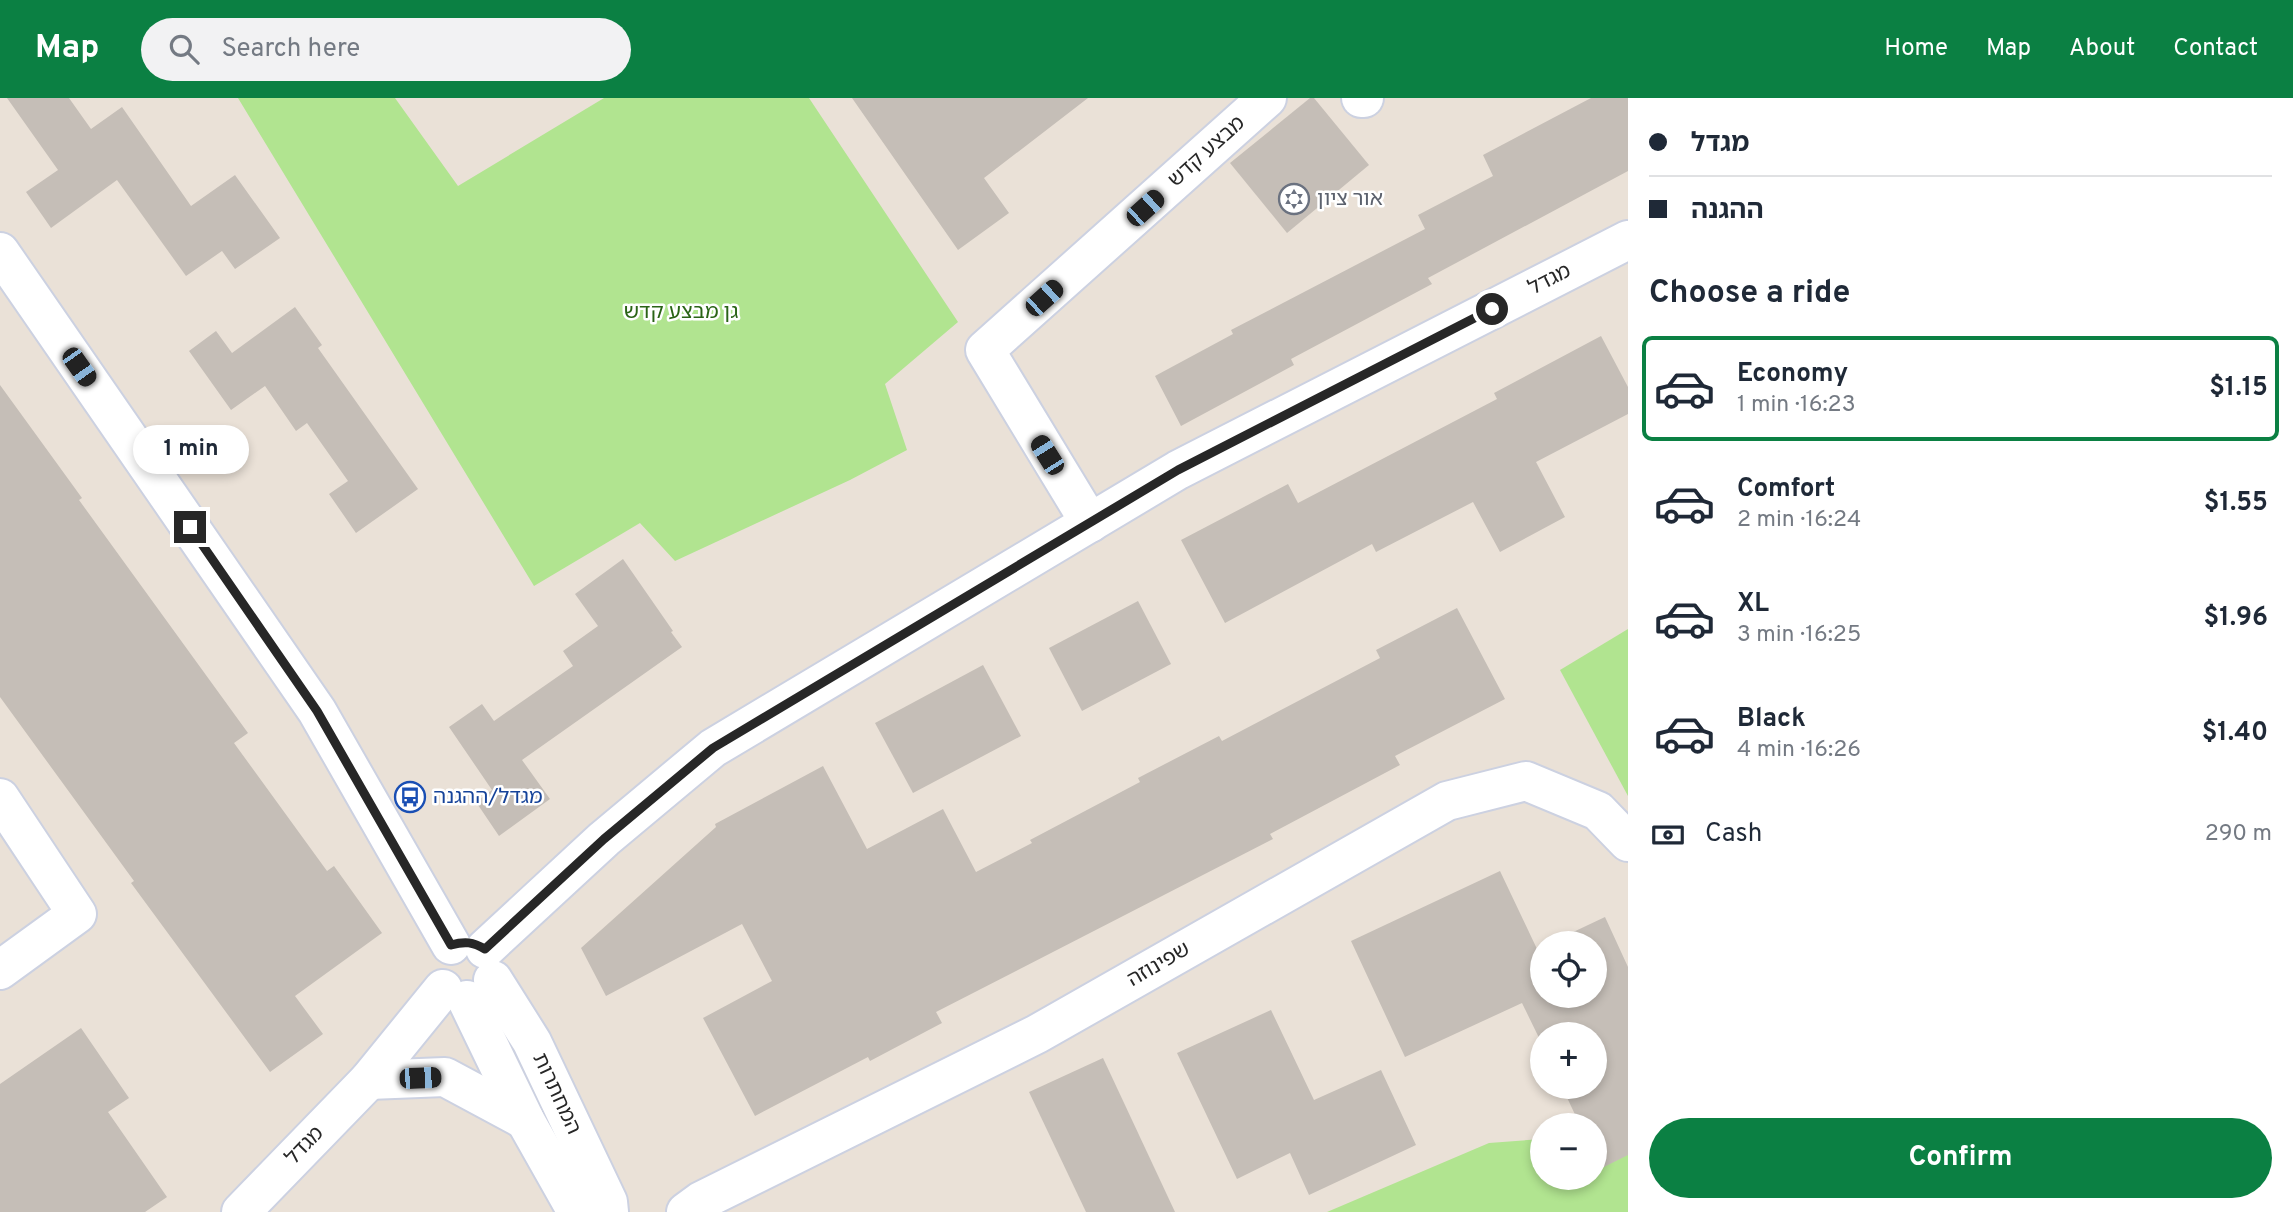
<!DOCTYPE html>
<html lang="en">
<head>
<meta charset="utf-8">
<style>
  body { margin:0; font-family:Overpass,"Noto Sans Hebrew",sans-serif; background:#f2f2f3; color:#1f2937; height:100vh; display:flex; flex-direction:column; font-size:26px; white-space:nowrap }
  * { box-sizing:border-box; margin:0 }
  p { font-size:23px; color:#747a83 }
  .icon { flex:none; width:38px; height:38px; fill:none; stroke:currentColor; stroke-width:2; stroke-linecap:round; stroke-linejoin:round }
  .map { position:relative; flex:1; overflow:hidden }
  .drawer { display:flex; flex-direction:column; background:#fff; width:665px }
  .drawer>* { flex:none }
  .banner { display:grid; align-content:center; height:154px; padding:0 21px; background:#fff }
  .fabs { position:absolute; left:1530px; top:833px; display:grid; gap:14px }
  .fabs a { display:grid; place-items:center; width:77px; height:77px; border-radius:50%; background:#fff; box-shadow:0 4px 10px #0003; font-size:35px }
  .end { position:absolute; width:32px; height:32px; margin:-16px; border:9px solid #272727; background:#fff; box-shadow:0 0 0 4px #fff }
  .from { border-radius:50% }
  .bubble { position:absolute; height:49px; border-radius:24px; background:#fff; box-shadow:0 4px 10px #0003; font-size:23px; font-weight:700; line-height:49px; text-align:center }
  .car { position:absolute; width:21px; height:42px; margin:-21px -10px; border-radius:9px; box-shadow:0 0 5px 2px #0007; background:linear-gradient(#222 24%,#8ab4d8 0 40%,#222 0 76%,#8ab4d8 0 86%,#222 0) }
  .banner b { display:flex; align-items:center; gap:24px; height:66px; font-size:26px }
  .banner b+b { border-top:2px solid #e0e1e3 }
  .banner i { width:18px; height:18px; background:#1f2937 }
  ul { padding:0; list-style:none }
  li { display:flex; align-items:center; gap:21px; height:105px; margin:0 14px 10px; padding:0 7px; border:4px solid transparent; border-radius:10px }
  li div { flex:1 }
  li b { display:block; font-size:26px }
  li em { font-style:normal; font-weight:700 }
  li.selected { border-color:#0b8043 }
  li>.icon { width:63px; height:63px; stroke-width:1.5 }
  h2 { padding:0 21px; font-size:32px; line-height:84px }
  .pay { display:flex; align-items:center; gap:18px; height:77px; padding:0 21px; font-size:26px }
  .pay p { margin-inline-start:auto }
  .button { display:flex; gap:14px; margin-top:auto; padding:14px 21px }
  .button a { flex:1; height:80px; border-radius:42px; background:#0b8043; color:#fff; font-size:28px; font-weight:700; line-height:80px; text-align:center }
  header { display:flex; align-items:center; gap:42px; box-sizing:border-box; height:98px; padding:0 35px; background:#0b8043; color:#fff }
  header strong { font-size:33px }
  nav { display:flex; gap:38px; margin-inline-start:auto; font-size:24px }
  .search { width:490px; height:63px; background:#f2f2f3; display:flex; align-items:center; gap:18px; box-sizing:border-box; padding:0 24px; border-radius:38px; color:#747a83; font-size:26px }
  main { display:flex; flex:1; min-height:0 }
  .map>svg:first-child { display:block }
  .green { fill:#b1e490 }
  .building { fill:#c5beb7 }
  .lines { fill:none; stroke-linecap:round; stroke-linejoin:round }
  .minor-casing { stroke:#ccd1e1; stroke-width:42 }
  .minor { stroke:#fff; stroke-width:38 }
  .route { stroke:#272727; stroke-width:9 }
  .labels { text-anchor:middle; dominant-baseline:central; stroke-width:5; stroke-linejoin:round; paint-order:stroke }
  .street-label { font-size:21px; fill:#272727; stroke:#fff }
  .worship-label { font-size:21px; fill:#5b616d; stroke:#fff; text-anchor:start }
  .park-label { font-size:21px; fill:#2a6416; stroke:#fff }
  .transit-label { font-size:21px; fill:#164399; stroke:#fff; text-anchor:start }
</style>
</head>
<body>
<header>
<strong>Map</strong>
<div class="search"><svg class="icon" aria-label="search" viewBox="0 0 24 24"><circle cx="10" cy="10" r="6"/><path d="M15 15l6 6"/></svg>Search here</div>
<nav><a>Home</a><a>Map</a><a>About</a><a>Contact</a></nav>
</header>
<main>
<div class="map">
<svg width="1628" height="1114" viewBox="0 0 1628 1114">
  <rect width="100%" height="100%" fill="#eae1d7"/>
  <!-- green -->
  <g class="green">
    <polygon points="238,0 395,0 458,88 604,0 809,0 958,224 885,286 907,352 850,382 675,463 640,425 534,488"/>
    <polygon points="1628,531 1628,698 1560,572"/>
    <polygon points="1628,1034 1628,1114 1327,1114 1489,1045 1542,1041 1542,1080 1594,1080 1594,1037"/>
  </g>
  <!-- building -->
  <g class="building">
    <polygon points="7,0 69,0 91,31 122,9 191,108 235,77 280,140 235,171 222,153 186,178 117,82 51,130 26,94 58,72"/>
    <polygon points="852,0 1088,0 984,80 1009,115 958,152"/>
    <polygon points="1310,0 1314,0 1369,67 1287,135 1230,65"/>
    <polygon points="1591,0 1628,0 1628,73 1428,180 1432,186 1291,261 1294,267 1181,328 1155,278 1233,236 1231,232 1425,131 1418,117 1493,78 1483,57"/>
    <polygon points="295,209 322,247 318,250 418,391 356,435 329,396 348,383 307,325 296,333 265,288 231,312 189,253 216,233 232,255"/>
    <polygon points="1601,238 1628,289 1628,316 1536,364 1565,419 1500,454 1473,404 1376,454 1372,446 1225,525 1181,442 1288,386 1298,405 1497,301 1494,295"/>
    <polygon points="0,287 82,400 79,402 248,635 234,645 327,773 334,768 382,835 295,898 323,936 270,974 131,785 134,783 0,599"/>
    <polygon points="623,461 673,533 671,534 682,549 522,662 550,701 499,738 476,704 492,692 449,629 482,606 494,623 573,568 563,553 598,528 575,496"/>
    <polygon points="1138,503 1171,566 1082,613 1049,550"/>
    <polygon points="1457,510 1505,601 1395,658 1400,667 1270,736 1273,741 936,914 942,925 870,963 868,959 755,1018 703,920 772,883 742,826 606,898 581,850 716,729 715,726 823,668 867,751 943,711 976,774 1032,745 1030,742 1140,684 1138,680 1219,638 1222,643 1380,560 1376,552"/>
    <polygon points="983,567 1021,638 913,695 875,625"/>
    <polygon points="1500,773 1537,851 1542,849 1542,898 1594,898 1594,845 1550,845 1605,819 1628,869 1628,1057 1600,1071 1594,1059 1594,1027 1580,1027 1562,989 1594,989 1594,936 1542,936 1542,946 1522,905 1405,959 1351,843"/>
    <polygon points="1271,912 1314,1002 1381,972 1416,1047 1309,1097 1290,1055 1237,1081 1177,955"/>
    <polygon points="81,930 129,1000 108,1014 167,1099 145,1114 0,1114 0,986"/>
    <polygon points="1103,960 1175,1114 1086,1114 1029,994"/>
  </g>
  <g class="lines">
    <!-- minor casing -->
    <g class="minor-casing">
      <g id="minor">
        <polyline points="1361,0 1364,0"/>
        <polyline points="0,154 317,613 451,847"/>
        <polyline points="1090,425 985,252 1267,0"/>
        <polyline points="0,700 77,816 0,872"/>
        <polyline points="485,851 604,741 713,650 1178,372 1628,142"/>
        <polyline points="493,882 532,944 608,1104 609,1114"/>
        <polyline points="467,902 525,1022 577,1114"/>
        <polyline points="369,982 445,979 525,1022"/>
        <polyline points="241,1114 369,982 443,891"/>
        <polyline points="686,1114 701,1103 1037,936 1447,703 1526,683 1598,713 1628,744"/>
      </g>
    </g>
    <!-- minor -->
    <use href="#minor" class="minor"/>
  </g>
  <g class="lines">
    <!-- route -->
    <path class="route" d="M190 429 317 613 451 847C465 843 473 844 485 851L604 741 713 650 1178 372 1492 211"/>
  </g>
  <!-- icons -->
  <defs>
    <g id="synagogue-ring" transform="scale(1.575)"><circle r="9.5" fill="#fff" stroke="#6b7280" stroke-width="1.5"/><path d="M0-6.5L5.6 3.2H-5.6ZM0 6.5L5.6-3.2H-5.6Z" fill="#6b7280"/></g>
    <g id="bus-ring" transform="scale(1.575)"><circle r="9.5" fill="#fff" stroke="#1a4fb4" stroke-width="1.5"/><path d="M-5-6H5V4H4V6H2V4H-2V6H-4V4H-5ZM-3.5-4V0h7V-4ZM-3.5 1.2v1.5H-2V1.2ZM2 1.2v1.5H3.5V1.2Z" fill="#1a4fb4"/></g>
  </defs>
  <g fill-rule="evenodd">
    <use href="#synagogue-ring" x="1294" y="101"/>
    <use href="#bus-ring" x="410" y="699"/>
  </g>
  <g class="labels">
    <!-- street labels -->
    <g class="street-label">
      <text transform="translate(1207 54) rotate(-42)">מבצע קדש</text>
      <text transform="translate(1550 182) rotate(-27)">מגדל</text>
      <text transform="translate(1159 867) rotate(-30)">שפינוזה</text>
      <text transform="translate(556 996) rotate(65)">המחתרות</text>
      <text transform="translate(305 1048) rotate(-46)">מגדל</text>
    </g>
    <!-- worship labels -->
    <g class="worship-label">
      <text x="1317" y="101">אור ציון</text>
    </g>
    <!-- park labels -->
    <g class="park-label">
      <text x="681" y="214">גן מבצע קדש</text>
    </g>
    <!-- transit labels -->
    <g class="transit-label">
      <text x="433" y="699">מגדל/ההגנה</text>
    </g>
  </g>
</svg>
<div class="fabs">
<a><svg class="icon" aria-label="locate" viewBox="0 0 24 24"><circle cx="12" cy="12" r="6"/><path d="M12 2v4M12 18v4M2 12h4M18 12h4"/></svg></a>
<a>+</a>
<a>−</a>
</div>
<i class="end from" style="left:1492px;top:211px"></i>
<i class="end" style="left:190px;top:429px"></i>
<div class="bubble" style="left:133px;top:327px;width:116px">1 min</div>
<i class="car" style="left:1145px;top:110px;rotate:48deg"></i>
<i class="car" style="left:1044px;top:200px;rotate:48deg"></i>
<i class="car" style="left:79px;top:269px;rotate:145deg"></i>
<i class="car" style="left:1047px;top:357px;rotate:328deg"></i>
<i class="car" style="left:420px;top:980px;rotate:88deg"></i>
</div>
<section class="drawer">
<div class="banner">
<b><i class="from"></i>מגדל</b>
<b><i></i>ההגנה</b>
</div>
<h2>Choose a ride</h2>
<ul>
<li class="selected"><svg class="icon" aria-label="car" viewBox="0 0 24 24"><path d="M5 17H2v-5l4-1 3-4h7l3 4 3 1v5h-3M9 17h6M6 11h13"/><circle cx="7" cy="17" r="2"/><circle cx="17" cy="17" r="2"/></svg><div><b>Economy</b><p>1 min · 16:23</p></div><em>$1.15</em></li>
<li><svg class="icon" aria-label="car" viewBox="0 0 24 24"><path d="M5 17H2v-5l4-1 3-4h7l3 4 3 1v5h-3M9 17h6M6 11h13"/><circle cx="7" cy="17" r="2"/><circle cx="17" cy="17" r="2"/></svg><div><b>Comfort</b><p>2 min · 16:24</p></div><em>$1.55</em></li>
<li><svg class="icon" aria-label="car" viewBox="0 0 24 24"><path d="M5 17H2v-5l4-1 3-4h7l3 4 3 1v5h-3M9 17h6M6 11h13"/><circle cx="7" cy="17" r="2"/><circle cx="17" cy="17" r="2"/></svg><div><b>XL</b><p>3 min · 16:25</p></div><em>$1.96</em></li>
<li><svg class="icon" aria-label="car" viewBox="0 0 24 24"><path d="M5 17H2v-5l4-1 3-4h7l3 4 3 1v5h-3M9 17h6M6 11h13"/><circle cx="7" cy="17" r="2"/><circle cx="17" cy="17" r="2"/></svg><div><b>Black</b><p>4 min · 16:26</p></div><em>$1.40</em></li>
</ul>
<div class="pay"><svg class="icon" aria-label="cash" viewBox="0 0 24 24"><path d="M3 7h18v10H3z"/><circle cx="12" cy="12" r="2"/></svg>Cash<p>290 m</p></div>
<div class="button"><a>Confirm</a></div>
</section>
</main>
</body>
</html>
